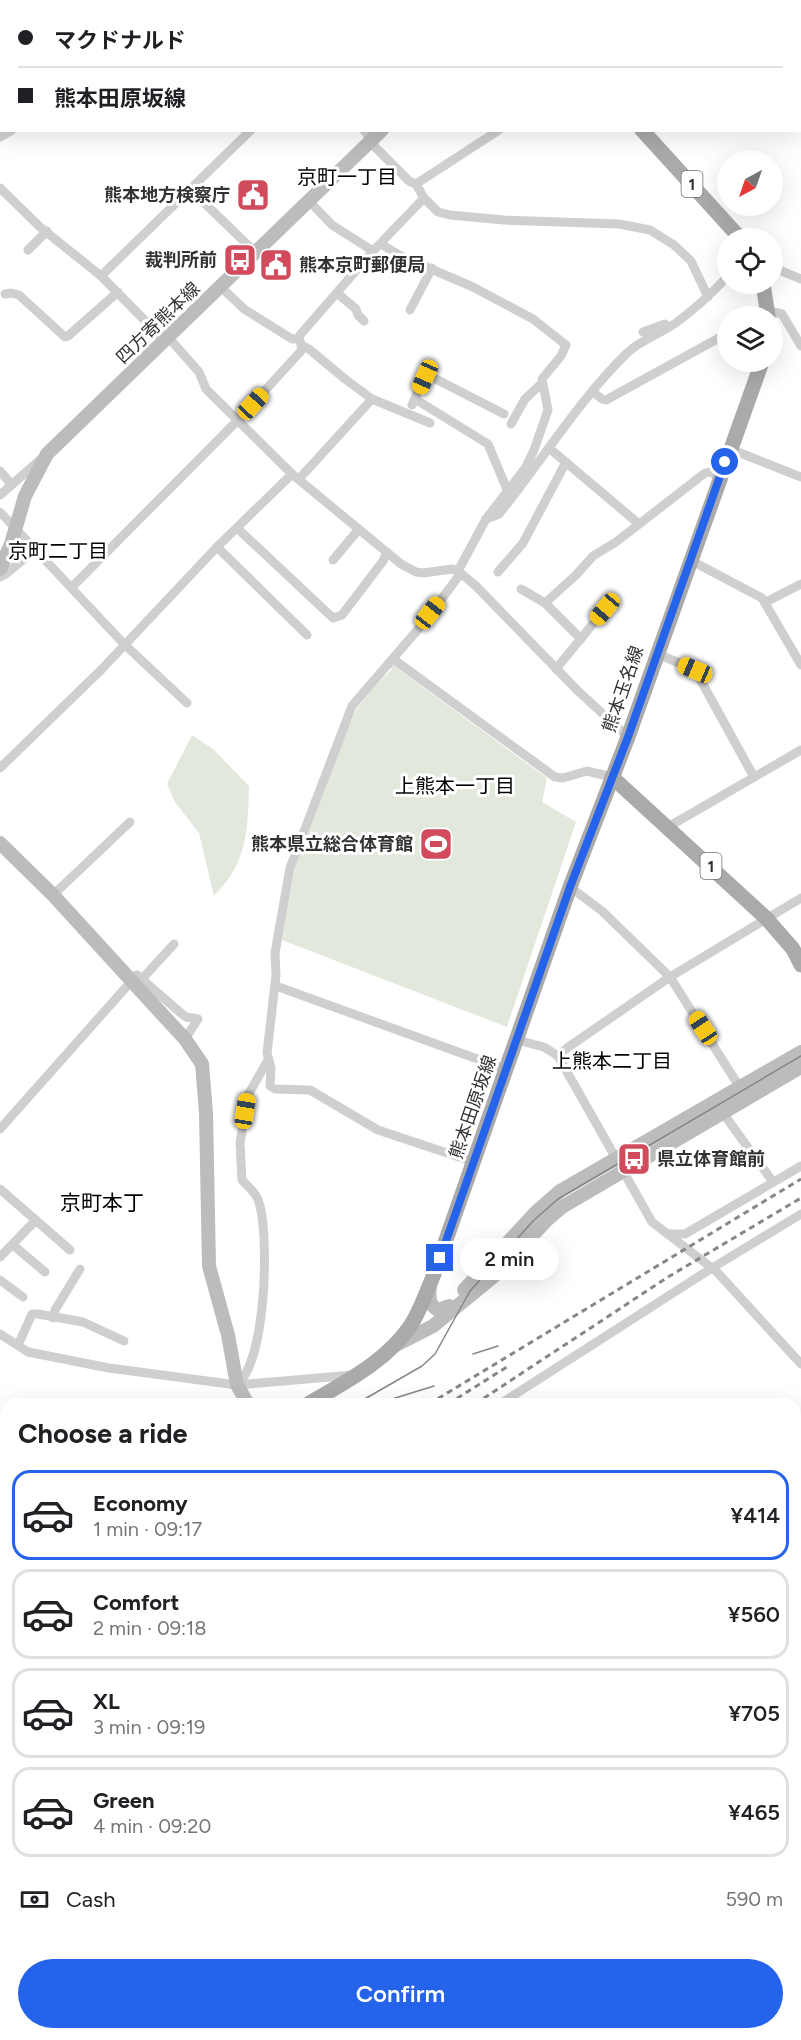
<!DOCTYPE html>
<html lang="en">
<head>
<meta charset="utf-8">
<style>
  body { margin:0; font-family:Figtree,"Noto Sans JP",sans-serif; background:#f2f2f2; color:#202124; height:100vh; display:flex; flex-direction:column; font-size:22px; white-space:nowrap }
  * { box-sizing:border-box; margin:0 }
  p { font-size:20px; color:#757577 }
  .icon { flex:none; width:33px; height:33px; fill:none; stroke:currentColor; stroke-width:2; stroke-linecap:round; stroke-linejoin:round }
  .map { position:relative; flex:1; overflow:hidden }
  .panel { position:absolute; left:0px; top:1398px; width:801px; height:642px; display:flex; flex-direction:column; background:#fff; border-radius:18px 18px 0 0; box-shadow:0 6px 24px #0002 }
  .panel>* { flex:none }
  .top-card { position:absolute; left:0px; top:0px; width:801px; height:132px; box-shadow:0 6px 24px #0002; display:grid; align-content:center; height:132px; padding:0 18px; background:#fff }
  .needle { width:39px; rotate:220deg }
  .buttons { position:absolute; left:717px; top:150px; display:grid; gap:12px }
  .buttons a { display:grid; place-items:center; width:66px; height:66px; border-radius:50%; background:#fff; box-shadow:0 6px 24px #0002; font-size:30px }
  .end { position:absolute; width:27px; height:27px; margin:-14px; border:8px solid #2563eb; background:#fff; box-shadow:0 0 0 3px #fff }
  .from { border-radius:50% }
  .bubble { position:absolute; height:42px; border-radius:21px; background:#fff; box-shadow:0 6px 24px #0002; font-size:20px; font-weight:600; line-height:42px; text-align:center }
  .car { position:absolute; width:18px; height:36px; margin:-18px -9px; border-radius:8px; box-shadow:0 0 4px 2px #0007; background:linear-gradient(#f5c518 24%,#345 0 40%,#f5c518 0 76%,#345 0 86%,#f5c518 0) }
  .top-card b { display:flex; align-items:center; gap:21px; height:57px; font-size:22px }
  .top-card b+b { border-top:2px solid #e0e0e0 }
  .top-card i { width:15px; height:15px; background:#202124 }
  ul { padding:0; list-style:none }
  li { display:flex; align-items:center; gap:18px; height:90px; margin:0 12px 9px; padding:0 6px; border:3px solid #e0e0e0; border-radius:18px }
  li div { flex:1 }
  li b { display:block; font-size:22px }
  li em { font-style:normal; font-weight:600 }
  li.selected { border-color:#2563eb }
  li>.icon { width:54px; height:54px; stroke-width:1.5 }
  h2 { padding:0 18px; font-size:27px; line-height:72px }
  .pay { display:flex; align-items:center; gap:15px; height:66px; padding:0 18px; font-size:22px }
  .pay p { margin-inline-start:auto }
  .button { display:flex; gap:12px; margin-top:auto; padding:12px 18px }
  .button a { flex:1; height:69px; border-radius:36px; background:#2563eb; color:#fff; font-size:24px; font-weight:600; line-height:69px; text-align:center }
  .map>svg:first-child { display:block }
  .green { fill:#e2e8dc }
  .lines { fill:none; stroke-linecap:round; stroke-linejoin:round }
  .river { stroke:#cee0e8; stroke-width:16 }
  .street { stroke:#cfcfcf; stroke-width:9 }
  .secondary { stroke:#bcbcbc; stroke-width:14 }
  .primary { stroke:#aaa; stroke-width:15 }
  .tram { stroke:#878787; stroke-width:1.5 }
  .rail { stroke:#878787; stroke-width:3; stroke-dasharray:6 4.5; stroke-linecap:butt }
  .route { stroke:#2563eb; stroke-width:8 }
  .labels { text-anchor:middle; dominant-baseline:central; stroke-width:6; stroke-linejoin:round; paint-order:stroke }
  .shield { fill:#fff; stroke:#707070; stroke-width:1.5 }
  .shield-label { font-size:16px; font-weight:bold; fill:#323232 }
  .poi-label { font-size:18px; font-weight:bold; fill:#323232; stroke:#fff; text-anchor:end }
  .street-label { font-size:18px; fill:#323232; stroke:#fff }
  .neighbourhood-label { font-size:20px; fill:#000; stroke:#fff }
  .quarter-label { font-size:21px; fill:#000; stroke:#fff }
</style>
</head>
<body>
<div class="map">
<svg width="801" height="2040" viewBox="0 0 801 2040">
  <rect width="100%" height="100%" fill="#fff"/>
  <!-- green -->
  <g class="green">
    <polygon points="547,0 791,0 548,2"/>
    <polygon points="389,666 394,666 547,778 542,802 576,822 507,1027 282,940 295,867 343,740 356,710 373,688 392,669"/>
    <path d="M192 735 213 749 249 786C248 831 247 863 214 896L199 833 175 802 167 784Z"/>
    <polygon points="0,1971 6,1976 6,2034 26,2034 21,2040 0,2040"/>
  </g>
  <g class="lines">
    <!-- river -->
    <g class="river">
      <polyline points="795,1493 801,1488"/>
      <polyline points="38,2040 43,2034"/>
      <polyline points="271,2040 274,2034"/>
    </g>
    <!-- street -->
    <g class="street">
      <polyline points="208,0 210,2"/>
      <polyline points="108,2 108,0"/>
      <polyline points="277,2 277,1"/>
      <polyline points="800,6 801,4"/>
      <polyline points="800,103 801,104"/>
      <polyline points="364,130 376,148 409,181 416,184 424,198 438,212 450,215 504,220 619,224 650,230 674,245 691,261 708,297"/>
      <polyline points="0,137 12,130"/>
      <polyline points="416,184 499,130"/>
      <polyline points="0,188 40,227 101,276 165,341"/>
      <polyline points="191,190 256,253"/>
      <polyline points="309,201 332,225 373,251"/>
      <polyline points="381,244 401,256 473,287 533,319 566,345 561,356 542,379 548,410 534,450 526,467 486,519"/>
      <polyline points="28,250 47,231"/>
      <polyline points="772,267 801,279"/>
      <polyline points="101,276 251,130"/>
      <polyline points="221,287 244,309 292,339 299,339"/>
      <polyline points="337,293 356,309 358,315 364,321"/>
      <polyline points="5,294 11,293 19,295 65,337 68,336 118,292"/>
      <polyline points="410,310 432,268"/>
      <polyline points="759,316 768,311 782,314 801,346"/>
      <polyline points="643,332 665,324"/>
      <polyline points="169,338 199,372 206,389 292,474 401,564 416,572 423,573 452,569 458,571 476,586 578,691 628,737"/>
      <polyline points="303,346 309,349 345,379 372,399 430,423"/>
      <polyline points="593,392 602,399 606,400 728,333"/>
      <polyline points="415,399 488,444 508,492"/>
      <polyline points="412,405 425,377 430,376 504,414"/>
      <polyline points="511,424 525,399 542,383"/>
      <polyline points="549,448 639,524"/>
      <polyline points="730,449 801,477"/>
      <polyline points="0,471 11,484"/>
      <polyline points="299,479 372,399"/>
      <polyline points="0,495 41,459"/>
      <polyline points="0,512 124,644 187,703"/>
      <polyline points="237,528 333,618 342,615 383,561 387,552"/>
      <polyline points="217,547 307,635"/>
      <polyline points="333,560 359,529"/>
      <polyline points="690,560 762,598 801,665"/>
      <polyline points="498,572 523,543 566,462"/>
      <polyline points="0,577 7,573 36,549"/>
      <path d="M72 587 237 421 301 351C303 345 298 341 300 335L373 251 424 198"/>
      <polyline points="521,589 545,603 581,639"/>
      <polyline points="766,602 801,584"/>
      <polyline points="545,603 576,575 593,556 616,542 705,473 709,472 720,476"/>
      <polyline points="656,653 695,670 754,777"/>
      <polyline points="393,659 555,777 563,778 587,771 612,777"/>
      <polyline points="556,669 605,609"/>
      <polyline points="0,768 101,670 217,547 292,474"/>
      <polyline points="668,827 801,750"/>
      <polyline points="570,887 602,911 670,977 742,1091"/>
      <polyline points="53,895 130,822"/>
      <polyline points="142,979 174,944"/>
      <polyline points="276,986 505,1069"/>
      <polyline points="517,1040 544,1047 558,1056 567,1048 670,977 801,898"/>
      <polyline points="558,1056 652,1222 716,1271 801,1364"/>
      <polyline points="720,1109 773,1182"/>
      <polyline points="0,1129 128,985 134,976 137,975 182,1014 186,1017 198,1019 185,1039"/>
      <path d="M474 1162 378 1130 310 1090 275 1089 270 1086 271 1068 267 1053 276 975 275 953 290 868 352 706 426 620 458 577V571L486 519 499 514C542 461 578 401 627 353 642 339 661 334 677 322 696 308 712 293 728 276"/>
      <polyline points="0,1189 70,1250"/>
      <polyline points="668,1234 685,1234 801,1166"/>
      <polyline points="13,1245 45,1272"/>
      <polyline points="0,1257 36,1220"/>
      <polyline points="0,1280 23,1297"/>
      <polyline points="53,1318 55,1310 80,1269"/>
      <polyline points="0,1334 28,1352 109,1368 237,1385 353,1375"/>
      <polyline points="18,1345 32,1314 38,1314 83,1322 124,1341"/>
      <path d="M237 1385C266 1360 269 1242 260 1206 258 1194 249 1188 242 1180L240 1143 248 1095 268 1060"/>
      <polyline points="500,1404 712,1268 801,1214"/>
      <polyline points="0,1452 6,1456"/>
      <polyline points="0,1523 6,1527"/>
      <polyline points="795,1534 801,1529"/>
      <polyline points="795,1563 801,1569"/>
      <polyline points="795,1734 801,1728"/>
      <polyline points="795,1774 801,1780"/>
      <polyline points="795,1899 801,1893"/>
      <polyline points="514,2034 514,2040"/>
      <polyline points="673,2034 675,2040"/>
      <polyline points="232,2040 238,2034"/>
      <polyline points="299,2040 301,2034"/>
      <polyline points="742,2040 750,2034"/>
    </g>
    <!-- secondary -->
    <g class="secondary">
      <polyline points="516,2 518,0"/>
      <polyline points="0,569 11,544 25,496 47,454 382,130"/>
      <polyline points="0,843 53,895 161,1013 185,1039 202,1064 206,1113 209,1266 228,1335 237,1385 248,1404"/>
      <path d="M430 1286C429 1296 428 1304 438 1310L449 1306"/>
      <polyline points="464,1290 536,1212 560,1191 801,1052"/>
      <polyline points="394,1346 433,1326 494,1276 547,1220 562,1207 801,1067"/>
      <polyline points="795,1470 801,1464"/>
      <polyline points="795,1976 801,1983 795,1984"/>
      <polyline points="202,2040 207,2034"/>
      <polyline points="249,2040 252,2034"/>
    </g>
    <!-- primary -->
    <g class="primary">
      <polyline points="530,0 531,2"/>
      <polyline points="642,130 740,238"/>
      <polyline points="763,284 768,316"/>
      <polyline points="612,777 766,918 793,949 801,965"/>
      <path d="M308 1404C345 1382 386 1362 411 1325 421 1309 427 1291 434 1274L570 887 628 737 762 362"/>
      <polyline points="0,1615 6,1610"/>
    </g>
    <!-- tram -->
    <g class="tram">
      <polyline points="473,1354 498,1346"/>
      <polyline points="356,1404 422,1366 435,1354 470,1291 533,1221 558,1199 801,1056"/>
      <polyline points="376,1404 434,1386"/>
    </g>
    <!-- rail -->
    <g class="rail">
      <polyline points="429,1404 801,1179"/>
      <polyline points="448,1404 510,1365"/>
      <polyline points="475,1404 668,1277 801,1198"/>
      <polyline points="0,1696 6,1688"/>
      <polyline points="0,1744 6,1736"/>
      <polyline points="0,1763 6,1755"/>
      <polyline points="0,1793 6,1785"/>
    </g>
  </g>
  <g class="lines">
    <!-- route -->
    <polyline class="route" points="440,1258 570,887 628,737 725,462"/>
  </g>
  <!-- icons -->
  <defs>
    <g id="civic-square" transform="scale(1.725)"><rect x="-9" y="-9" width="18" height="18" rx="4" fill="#d24b5d" stroke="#fff"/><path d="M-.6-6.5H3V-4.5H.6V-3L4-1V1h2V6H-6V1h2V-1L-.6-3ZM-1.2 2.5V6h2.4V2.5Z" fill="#fff"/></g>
    <g id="bus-square" transform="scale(1.725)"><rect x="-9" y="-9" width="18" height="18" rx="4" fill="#d24b5d" stroke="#fff"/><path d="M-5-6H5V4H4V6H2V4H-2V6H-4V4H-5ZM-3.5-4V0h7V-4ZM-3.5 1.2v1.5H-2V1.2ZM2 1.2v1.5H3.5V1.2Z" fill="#fff"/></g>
    <g id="stadium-square" transform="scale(1.725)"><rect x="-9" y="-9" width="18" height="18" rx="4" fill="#d24b5d" stroke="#fff"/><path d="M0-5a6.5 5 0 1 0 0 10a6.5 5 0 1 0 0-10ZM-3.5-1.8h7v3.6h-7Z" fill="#fff"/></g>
  </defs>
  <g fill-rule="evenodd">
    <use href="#civic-square" x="253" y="195"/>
    <use href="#bus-square" x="240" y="260"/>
    <use href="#civic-square" x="276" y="265"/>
    <use href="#stadium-square" x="436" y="844"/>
    <use href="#bus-square" x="634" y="1159"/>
  </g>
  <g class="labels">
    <!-- shield labels -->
    <g class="shield">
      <rect x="681.5" y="171" width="21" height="26" rx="4.5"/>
      <rect x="700.5" y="853" width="21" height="26" rx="4.5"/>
    </g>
    <g class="shield-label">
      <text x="692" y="184">1</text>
      <text x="711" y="866">1</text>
    </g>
    <!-- poi labels -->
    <g class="poi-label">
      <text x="230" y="195">熊本地方検察庁</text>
      <text x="217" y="260">裁判所前</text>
      <text x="299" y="265" text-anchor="start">熊本京町郵便局</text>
      <text x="413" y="844">熊本県立総合体育館</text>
      <text x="657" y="1159" text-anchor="start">県立体育館前</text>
    </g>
    <!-- street labels -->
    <g class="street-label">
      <text transform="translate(158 323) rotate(-44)">四方寄熊本線</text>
      <text transform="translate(623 689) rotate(-71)">熊本玉名線</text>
      <text transform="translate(473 1107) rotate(-71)">熊本田原坂線</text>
    </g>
    <!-- neighbourhood labels -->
    <g class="neighbourhood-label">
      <text x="347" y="177">京町一丁目</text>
      <text x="58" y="551">京町二丁目</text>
      <text x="455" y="786">上熊本一丁目</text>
      <text x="612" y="1061">上熊本二丁目</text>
    </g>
    <!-- quarter labels -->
    <g class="quarter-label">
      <text x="102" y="1202">京町本丁</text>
    </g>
  </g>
</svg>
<div class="buttons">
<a><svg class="needle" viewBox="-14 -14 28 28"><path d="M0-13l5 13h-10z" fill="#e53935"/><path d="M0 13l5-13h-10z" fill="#757577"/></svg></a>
<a><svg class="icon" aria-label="locate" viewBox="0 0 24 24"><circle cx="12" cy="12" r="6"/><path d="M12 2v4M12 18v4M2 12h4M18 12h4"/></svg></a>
<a><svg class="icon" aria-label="layers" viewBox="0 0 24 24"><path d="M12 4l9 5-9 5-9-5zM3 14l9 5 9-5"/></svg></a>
</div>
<i class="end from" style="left:725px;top:462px"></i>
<i class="end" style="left:440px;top:1258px"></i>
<div class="bubble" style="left:460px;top:1238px;width:99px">2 min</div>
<i class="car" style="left:425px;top:377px;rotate:204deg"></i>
<i class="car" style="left:253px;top:404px;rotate:43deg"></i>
<i class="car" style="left:605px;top:609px;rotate:220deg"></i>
<i class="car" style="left:430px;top:613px;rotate:38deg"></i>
<i class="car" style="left:695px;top:670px;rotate:293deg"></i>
<i class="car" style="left:703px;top:1028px;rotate:327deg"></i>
<i class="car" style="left:245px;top:1111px;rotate:9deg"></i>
<div class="top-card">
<b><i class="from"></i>マクドナルド</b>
<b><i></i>熊本田原坂線</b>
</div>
<section class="panel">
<h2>Choose a ride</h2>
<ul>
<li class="selected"><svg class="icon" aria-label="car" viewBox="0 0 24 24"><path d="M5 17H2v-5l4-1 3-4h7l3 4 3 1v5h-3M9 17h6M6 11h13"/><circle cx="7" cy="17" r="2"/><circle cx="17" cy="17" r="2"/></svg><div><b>Economy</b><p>1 min · 09:17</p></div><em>¥414</em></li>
<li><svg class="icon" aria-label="car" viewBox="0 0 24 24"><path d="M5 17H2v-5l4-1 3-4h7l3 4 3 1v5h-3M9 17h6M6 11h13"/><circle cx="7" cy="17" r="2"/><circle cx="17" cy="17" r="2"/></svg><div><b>Comfort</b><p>2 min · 09:18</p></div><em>¥560</em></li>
<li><svg class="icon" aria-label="car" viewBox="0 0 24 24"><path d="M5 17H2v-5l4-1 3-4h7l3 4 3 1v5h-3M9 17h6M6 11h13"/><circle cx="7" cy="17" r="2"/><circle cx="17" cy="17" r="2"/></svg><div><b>XL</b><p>3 min · 09:19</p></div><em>¥705</em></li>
<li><svg class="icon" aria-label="car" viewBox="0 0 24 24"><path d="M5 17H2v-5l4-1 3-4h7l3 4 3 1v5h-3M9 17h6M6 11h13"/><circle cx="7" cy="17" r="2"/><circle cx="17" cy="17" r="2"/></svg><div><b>Green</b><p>4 min · 09:20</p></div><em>¥465</em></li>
</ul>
<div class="pay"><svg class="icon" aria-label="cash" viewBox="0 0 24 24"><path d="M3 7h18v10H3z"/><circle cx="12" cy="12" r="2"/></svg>Cash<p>590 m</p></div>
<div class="button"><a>Confirm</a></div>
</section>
</div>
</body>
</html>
